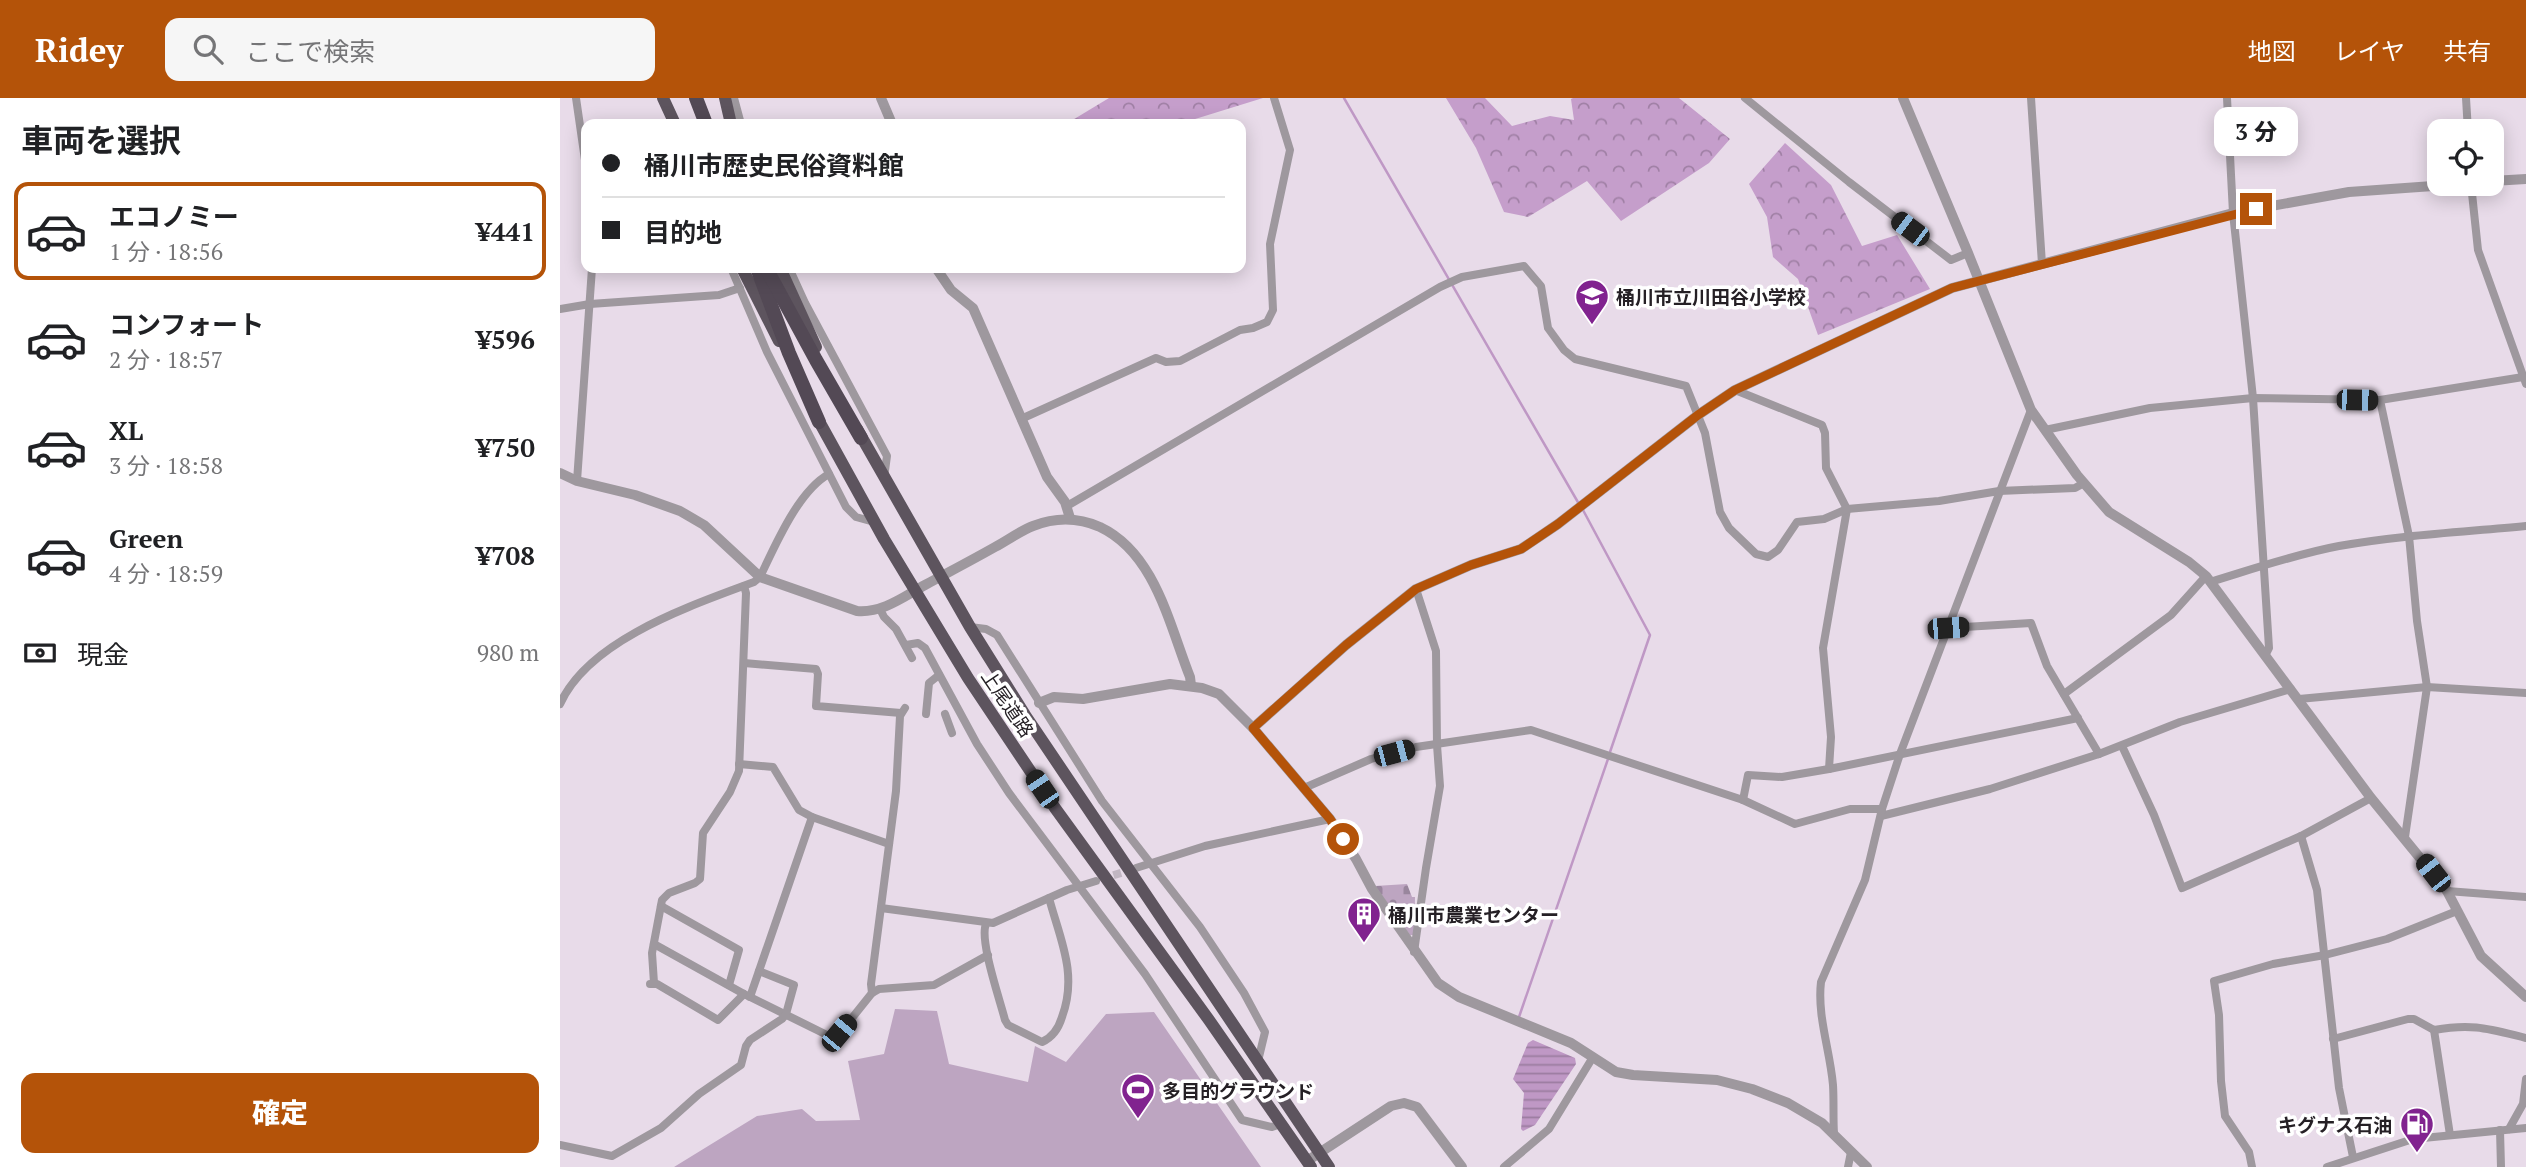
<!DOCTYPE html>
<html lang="ja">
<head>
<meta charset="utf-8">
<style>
  body { margin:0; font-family:"PT Serif","Noto Sans JP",serif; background:#f6f6f6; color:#202124; height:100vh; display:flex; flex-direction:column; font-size:26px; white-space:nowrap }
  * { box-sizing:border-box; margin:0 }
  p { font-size:23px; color:#757577 }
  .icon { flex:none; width:38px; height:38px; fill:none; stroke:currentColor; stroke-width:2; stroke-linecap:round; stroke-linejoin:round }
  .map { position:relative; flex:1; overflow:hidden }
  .panel { display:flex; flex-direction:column; background:#fff; width:560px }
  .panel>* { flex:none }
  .hud { position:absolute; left:21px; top:21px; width:665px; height:154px; border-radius:14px; box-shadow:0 4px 18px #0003; display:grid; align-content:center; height:154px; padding:0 21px; background:#fff }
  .controls { position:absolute; left:1867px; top:21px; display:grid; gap:14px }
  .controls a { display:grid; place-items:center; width:77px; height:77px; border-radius:14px; background:#fff; box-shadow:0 4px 18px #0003; font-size:35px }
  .end { position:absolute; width:32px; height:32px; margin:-16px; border:9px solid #b45309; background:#fff; box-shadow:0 0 0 4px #fff }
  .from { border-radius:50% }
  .bubble { position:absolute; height:49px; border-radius:14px; background:#fff; box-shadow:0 4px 18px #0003; font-size:23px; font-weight:800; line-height:49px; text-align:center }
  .car { position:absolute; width:21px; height:42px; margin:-21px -10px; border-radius:9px; box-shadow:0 0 5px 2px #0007; background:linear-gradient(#222 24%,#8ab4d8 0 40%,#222 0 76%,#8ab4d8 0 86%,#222 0) }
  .hud b { display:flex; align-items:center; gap:24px; height:66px; font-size:26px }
  .hud b+b { border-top:2px solid #e0e0e0 }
  .hud i { width:18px; height:18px; background:#202124 }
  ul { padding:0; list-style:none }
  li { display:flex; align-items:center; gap:21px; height:98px; margin:0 14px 10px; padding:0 7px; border:4px solid transparent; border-radius:14px }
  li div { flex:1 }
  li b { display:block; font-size:26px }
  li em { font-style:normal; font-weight:800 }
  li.selected { border-color:#b45309 }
  li>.icon { width:63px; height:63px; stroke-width:1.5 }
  h2 { padding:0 21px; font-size:32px; line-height:84px }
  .pay { display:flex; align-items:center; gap:18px; height:77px; padding:0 21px; font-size:26px }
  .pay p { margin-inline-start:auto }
  .action { display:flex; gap:14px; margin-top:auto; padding:14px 21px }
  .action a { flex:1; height:80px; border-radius:14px; background:#b45309; color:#fff; font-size:28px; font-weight:800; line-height:80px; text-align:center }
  header { display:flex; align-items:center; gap:42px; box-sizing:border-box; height:98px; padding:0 35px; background:#b45309; color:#fff }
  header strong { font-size:33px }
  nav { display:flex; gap:38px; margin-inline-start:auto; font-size:24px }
  .search { width:490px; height:63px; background:#f6f6f6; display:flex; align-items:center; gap:18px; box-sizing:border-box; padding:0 24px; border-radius:14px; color:#757577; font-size:26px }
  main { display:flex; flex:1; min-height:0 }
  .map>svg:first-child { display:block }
  .forest { fill:url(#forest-crowns) }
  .cemetery { fill:url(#cemetery-stones) }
  .park { fill:#bda5c1 }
  .water { fill:url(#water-rules) }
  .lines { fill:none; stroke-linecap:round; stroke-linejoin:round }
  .stream { stroke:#bf98c5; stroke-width:2.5 }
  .minor-tunnel { stroke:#c1b6c2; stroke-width:8; stroke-dasharray:8 4; stroke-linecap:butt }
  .minor { stroke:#9e989e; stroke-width:8 }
  .tertiary { stroke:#9e989e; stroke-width:10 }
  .trunk { stroke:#5d545e; stroke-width:12 }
  .motorway { stroke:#534955; stroke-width:14 }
  .route { stroke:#b45309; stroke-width:9 }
  .labels { text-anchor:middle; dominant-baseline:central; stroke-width:7; stroke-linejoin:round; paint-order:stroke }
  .poi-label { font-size:19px; font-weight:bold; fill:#252025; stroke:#fff; text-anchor:start }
  .street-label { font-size:19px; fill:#252025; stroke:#fff }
</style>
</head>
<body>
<header>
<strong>Ridey</strong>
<div class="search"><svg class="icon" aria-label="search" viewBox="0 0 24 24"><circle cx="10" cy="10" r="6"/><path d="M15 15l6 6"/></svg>ここで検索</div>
<nav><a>地図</a><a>レイヤ</a><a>共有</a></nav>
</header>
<main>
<section class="panel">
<h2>車両を選択</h2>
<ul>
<li class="selected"><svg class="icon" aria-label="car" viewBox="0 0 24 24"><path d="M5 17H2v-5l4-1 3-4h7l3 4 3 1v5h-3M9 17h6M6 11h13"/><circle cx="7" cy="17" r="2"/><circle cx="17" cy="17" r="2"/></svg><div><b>エコノミー</b><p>1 分 · 18:56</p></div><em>¥441</em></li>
<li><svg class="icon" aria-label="car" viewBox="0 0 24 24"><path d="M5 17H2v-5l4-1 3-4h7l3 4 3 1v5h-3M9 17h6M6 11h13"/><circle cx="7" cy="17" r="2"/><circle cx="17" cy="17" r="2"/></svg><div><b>コンフォート</b><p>2 分 · 18:57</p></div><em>¥596</em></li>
<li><svg class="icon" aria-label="car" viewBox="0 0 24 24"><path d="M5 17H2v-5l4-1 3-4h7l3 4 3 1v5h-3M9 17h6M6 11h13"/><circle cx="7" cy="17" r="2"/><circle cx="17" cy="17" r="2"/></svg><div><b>XL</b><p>3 分 · 18:58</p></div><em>¥750</em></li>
<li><svg class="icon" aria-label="car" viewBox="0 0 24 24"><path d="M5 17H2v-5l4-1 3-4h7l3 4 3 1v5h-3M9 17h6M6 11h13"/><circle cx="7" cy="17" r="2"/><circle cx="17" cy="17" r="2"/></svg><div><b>Green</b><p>4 分 · 18:59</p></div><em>¥708</em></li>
</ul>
<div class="pay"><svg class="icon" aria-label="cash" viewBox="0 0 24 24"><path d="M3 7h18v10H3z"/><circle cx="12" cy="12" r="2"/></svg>現金<p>980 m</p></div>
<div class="action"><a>確定</a></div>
</section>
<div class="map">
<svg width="1966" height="1069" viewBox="0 0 1966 1069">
  <defs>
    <pattern id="forest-crowns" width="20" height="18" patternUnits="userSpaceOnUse" patternTransform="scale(1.75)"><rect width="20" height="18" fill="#c59ecb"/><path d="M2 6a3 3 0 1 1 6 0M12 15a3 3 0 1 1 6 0" fill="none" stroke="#a080a5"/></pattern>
    <pattern id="cemetery-stones" width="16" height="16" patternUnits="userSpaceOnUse" patternTransform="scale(1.75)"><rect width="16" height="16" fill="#bda5c1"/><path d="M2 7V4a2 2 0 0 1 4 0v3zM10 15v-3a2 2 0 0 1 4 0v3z" fill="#99869d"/></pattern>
    <pattern id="water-rules" width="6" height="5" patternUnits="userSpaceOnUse" patternTransform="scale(1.75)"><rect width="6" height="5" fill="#bf98c5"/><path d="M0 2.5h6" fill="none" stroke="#9b7ca0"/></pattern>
  </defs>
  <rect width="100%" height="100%" fill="#e8dbe9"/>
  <!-- forest -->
  <g class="forest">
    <polygon points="549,0 703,0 619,26 506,26"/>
    <polygon points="886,0 925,0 952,28 990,18 1014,22 1011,1 1013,0 1119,0 1170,41 1149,65 1061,123 1027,83 968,119 944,114 916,50"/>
    <polygon points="1225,45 1271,87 1302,148 1337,137 1370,191 1258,237 1238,181 1213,159 1207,119 1189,86"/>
  </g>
  <!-- cemetery -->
  <polygon class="cemetery" points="847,786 852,799 855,799 854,837 850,837 815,788"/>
  <!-- park -->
  <polygon class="park" points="335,911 377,913 389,966 468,984 475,948 506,964 546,916 594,914 701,1069 114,1069 197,1018 242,1011 256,1023 300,1022 288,963 324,956"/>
  <!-- water -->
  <polygon class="water" points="973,942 1015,960 1016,966 975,1027 963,1033 961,1031 964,995 953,981 968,945"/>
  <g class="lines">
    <!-- stream -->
    <g class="stream">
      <polyline points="784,0 1019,406"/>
      <polyline points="1023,412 1090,537 1050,654"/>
      <polyline points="959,919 1048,661"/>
    </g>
    <!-- minor-tunnel -->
    <polyline class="minor-tunnel" points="542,781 573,771"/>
    <!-- minor -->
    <g class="minor">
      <polyline points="16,0 26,69"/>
      <polyline points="174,0 181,26"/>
      <polyline points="1185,0 1289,84 1391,162 1408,155"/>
      <polyline points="1471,0 1482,166"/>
      <polyline points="1667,0 1673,115 1693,300 1709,550 1706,556"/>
      <polyline points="1906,0 1908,33"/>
      <polyline points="1911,86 1918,152 1966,286"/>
      <polyline points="171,170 207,254 286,409 296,419 314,424"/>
      <polyline points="229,170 245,205 327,358 324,380"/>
      <polyline points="0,211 30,206 159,197 180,190"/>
      <polyline points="1175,292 1262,327 1265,335 1266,370 1287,411 1263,550 1271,639 1269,671"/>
      <polyline points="1820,302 1849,438 1857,523 1867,589 1845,739"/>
      <polyline points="461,321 596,260 606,264 620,263 680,232 693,230 707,224 713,212 710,146 730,52 714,0"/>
      <polyline points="1485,332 1590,310 1693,300 1820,302 1963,279"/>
      <polyline points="17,383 32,170"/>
      <polyline points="507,408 880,189 902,179 964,168 981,188 988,230 1004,252 1015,261 1126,288 1145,335 1160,414 1169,430 1196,456 1208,459 1218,452 1237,424 1264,421 1287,411 1379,403 1439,393 1515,390 1524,385"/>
      <path d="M1650 484C1693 471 1736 456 1779 448 1841 437 1904 434 1966 428"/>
      <polyline points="320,511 324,519 336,531 352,560"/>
      <polyline points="410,529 426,531 437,537 542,703 640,829 684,895 705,934 698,963"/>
      <polyline points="1388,530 1471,525 1487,568 1539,656"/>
      <polyline points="346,547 358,545 365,550 417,646 449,695 585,876 682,1022 712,1029 721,1026"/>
      <polyline points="184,565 256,571 258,576 256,608 341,615"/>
      <polyline points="1504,596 1611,517 1646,478"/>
      <polyline points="1739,601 1867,589 1966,595"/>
      <path d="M0 606C29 541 133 507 194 484L200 479C215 448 238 393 269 376"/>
      <polyline points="366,616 369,585 379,577"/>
      <polyline points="385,616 392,635"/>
      <polyline points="1562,648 1594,717 1622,790 1741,738 1811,700"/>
      <polyline points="179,666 213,669 239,712 252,719 329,746"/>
      <polyline points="744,690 811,661 856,649 971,632 1183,702 1235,726 1290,711 1322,711"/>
      <polyline points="1183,702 1188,677 1222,679 1269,671 1518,620"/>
      <polyline points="1321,718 1430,691 1539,656 1620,624 1731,591"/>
      <polyline points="1741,738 1757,792 1779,990 1793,1059"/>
      <polyline points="576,770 645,748 770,721"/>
      <polyline points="1887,793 1966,799"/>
      <polyline points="101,808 179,852 169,887"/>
      <polyline points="321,810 433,825 507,792 536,783"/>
      <path d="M426 826C419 842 440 902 445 922L448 927 482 944C493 939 499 929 502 919 518 876 500 841 489 800"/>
      <polyline points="94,846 184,896 269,938 280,935 312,895 319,891 374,887 428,857"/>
      <polyline points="854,854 866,770 880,688 877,647 876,553 856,491"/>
      <polyline points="94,885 92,855 102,802 109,795 135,785 140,781 143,735 170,694 179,673 186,495 184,488"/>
      <polyline points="90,886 97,886 158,922 184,896"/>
      <polyline points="312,895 311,886 336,693 340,618 345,610"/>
      <polyline points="190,899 252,719"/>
      <polyline points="1874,932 1890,1037"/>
      <path d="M1773 941 1848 921H1854L1874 932C1913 925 1929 931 1966 940"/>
      <polyline points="1949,1031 1963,1006 1966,981"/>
      <polyline points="1940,1032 1941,1069"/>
      <path d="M1274 1036C1273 1020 1274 1003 1273 987 1270 952 1257 918 1261 884L1305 782 1322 711 1340 656 1471 312"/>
      <polyline points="0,1047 52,1058 101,1030 139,996 181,967 186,948 190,942 222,921 226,916 234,887 199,873"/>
      <polyline points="944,1069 989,1031 1033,959"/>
      <polyline points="1288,1069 1291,1054"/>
      <polyline points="1692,1069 1689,1054 1665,1018 1661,983 1659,917 1654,883 1713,866 1765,857 1827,841 1897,813"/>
      <polyline points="1767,1069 1853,1041 1966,1030"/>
    </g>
    <!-- tertiary -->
    <g class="tertiary">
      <polyline points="321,0 332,26"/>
      <polyline points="1343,0 1408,155 1471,312 1517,377 1549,414 1629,464 1646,478 1811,700 1887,793 1921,858 1966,899"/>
      <polyline points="1932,83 1966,81"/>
      <polyline points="376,170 391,192 413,210 487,379 505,404 510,420"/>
      <path d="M0 375 17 383 75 397 120 413 144 427 200 479 297 513C323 515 343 499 365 487 389 474 412 462 435 449 448 442 460 433 473 428 496 419 517 419 540 429 595 455 609 526 630 579L631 587"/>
      <polyline points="479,605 494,599 523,601 610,586 642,590 659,596 693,630 770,721 796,761 812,791 878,885 899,899 1011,945 1056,974 1073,977 1157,982 1192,991 1228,1005 1262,1025 1307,1069"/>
      <polyline points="693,630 786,547 856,491 911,467 961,451 998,426 1138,317 1175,292 1392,190 1673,115 1789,94 1901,86"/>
      <polyline points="747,1063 831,1008 844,1005 857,1009 902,1069"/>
    </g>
    <!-- trunk -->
    <g class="trunk">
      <polyline points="103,0 115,26"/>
      <polyline points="165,0 171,26"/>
      <polyline points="182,170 219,243"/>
      <polyline points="220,170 256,249"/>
      <polyline points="255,316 324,441 408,580 495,710 649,922 751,1069"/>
      <polyline points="297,331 410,529 465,617 769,1069"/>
    </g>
    <!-- motorway -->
    <g class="motorway">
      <polyline points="136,0 146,26"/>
      <polyline points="197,170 229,255 259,324"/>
      <polyline points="206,170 256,262 301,340"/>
    </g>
  </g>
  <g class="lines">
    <!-- route -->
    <polyline class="route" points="783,741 770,721 693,630 786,547 856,491 911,467 961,451 998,426 1138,317 1175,292 1392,190 1696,111"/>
  </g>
  <!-- icons -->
  <defs>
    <g id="school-pin" transform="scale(1.75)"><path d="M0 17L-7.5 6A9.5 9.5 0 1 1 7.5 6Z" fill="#81238f" stroke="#fff"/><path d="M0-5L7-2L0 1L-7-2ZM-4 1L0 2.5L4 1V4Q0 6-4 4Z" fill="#fff"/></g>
    <g id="building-pin" transform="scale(1.75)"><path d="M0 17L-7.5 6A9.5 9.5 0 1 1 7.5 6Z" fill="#81238f" stroke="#fff"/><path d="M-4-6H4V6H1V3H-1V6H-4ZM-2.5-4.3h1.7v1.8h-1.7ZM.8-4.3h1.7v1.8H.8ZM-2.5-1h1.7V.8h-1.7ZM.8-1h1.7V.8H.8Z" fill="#fff"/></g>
    <g id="stadium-pin" transform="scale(1.75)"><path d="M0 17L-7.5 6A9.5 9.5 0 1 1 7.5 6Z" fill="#81238f" stroke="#fff"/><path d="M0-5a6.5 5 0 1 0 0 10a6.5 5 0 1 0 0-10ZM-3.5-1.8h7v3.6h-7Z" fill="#fff"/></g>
    <g id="fuel-pin" transform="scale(1.75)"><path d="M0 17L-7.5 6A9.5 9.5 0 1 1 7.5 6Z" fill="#81238f" stroke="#fff"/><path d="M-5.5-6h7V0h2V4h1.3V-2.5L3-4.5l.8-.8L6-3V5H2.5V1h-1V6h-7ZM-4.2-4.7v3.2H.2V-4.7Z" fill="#fff"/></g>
  </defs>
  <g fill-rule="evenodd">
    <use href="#school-pin" x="1032" y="198"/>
    <use href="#building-pin" x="804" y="816"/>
    <use href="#stadium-pin" x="578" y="992"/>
    <use href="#fuel-pin" x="1857" y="1026"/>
  </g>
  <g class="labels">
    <!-- poi labels -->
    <g class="poi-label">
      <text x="1056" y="198">桶川市立川田谷小学校</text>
      <text x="828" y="816">桶川市農業センター</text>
      <text x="602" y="992">多目的グラウンド</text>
      <text x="1832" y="1026" text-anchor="end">キグナス石油</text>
    </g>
    <!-- street labels -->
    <g class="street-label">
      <text transform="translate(448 605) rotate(56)">上尾道路</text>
    </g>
  </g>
</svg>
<div class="controls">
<a><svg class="icon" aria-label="locate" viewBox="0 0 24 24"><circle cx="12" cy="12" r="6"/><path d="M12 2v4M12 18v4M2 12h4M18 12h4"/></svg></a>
</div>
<i class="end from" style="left:783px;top:741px"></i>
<i class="end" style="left:1696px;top:111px"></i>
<div class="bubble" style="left:1654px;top:9px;width:84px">3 分</div>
<i class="car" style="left:1350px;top:131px;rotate:307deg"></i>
<i class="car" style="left:1797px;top:302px;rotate:91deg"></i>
<i class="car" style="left:1388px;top:530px;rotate:86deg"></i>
<i class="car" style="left:834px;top:655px;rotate:75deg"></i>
<i class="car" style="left:482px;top:691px;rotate:326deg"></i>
<i class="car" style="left:1873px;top:775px;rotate:322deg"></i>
<i class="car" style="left:279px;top:935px;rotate:40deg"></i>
<div class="hud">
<b><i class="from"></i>桶川市歴史民俗資料館</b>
<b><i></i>目的地</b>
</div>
</div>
</main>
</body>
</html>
